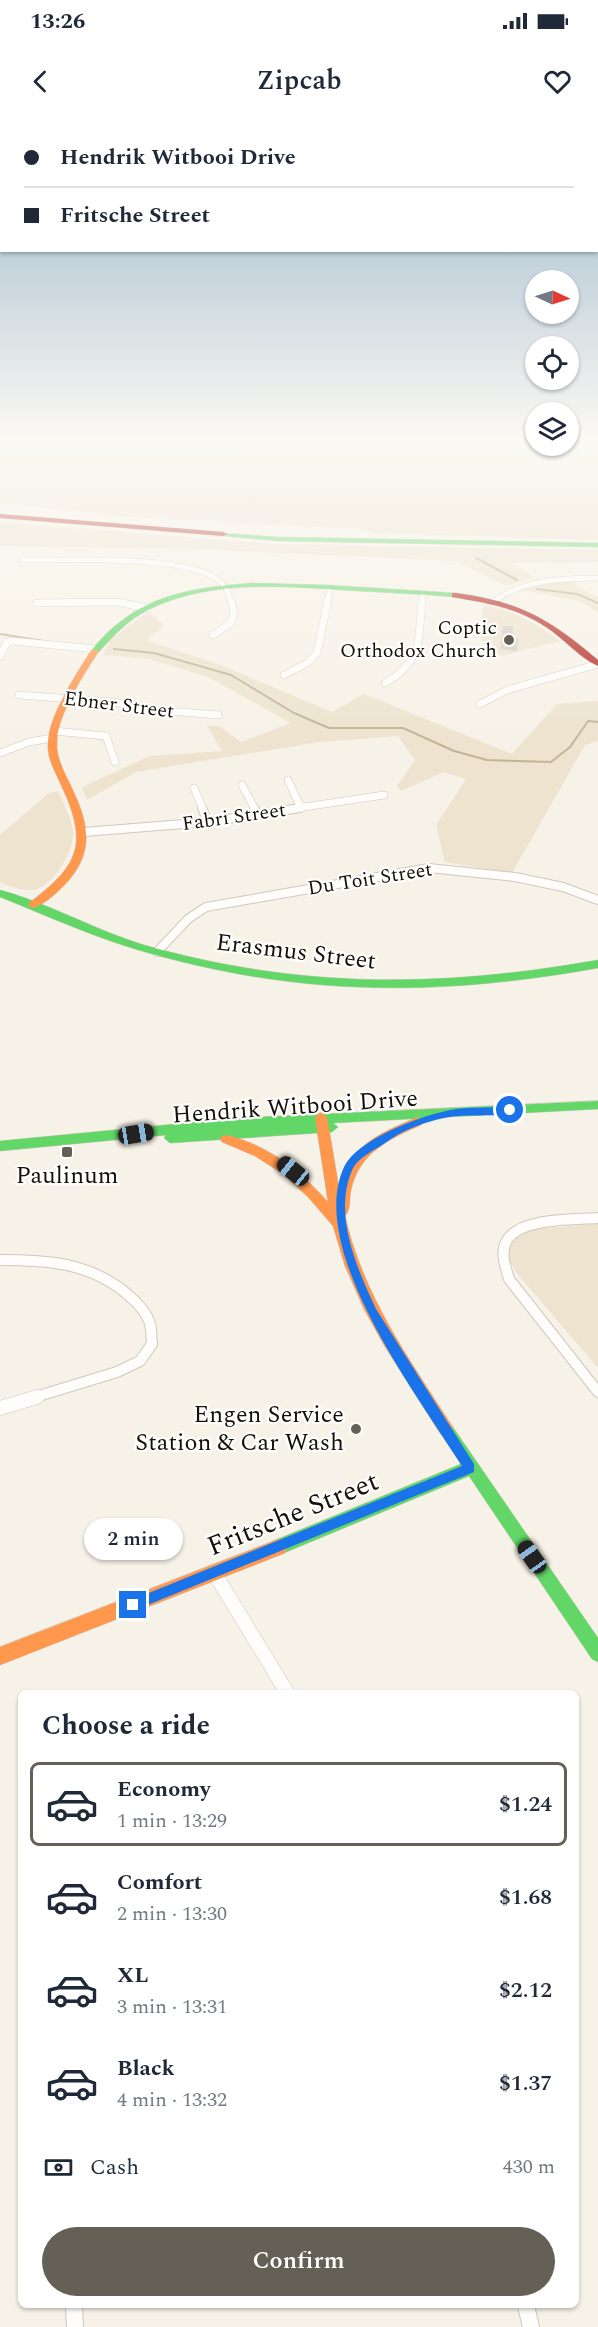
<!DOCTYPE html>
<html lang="en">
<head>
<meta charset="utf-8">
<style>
  body { margin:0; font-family:Spectral,serif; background:#f2f2f3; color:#1f2937; height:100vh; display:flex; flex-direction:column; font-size:22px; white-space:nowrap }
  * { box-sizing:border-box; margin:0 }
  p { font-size:20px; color:#747a83 }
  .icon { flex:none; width:33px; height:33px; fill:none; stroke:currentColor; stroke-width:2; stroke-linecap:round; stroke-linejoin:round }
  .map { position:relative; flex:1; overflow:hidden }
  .sheet { position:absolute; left:18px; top:1570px; width:561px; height:618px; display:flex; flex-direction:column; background:#fff; border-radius:9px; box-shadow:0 2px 4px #0004 }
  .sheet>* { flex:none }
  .banner { position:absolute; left:0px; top:0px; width:598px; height:132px; box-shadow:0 2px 4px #0004; display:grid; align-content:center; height:132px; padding:0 24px; background:#fff }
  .needle { width:39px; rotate:94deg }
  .fabs { position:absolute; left:525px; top:150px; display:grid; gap:12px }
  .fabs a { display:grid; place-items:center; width:54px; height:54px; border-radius:50%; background:#fff; box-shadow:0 2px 4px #0004; font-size:30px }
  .end { position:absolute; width:27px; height:27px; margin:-14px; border:8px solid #1a73e8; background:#fff; box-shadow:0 0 0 3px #fff }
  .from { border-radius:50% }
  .bubble { position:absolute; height:42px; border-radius:21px; background:#fff; box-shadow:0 2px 4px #0004; font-size:20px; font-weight:600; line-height:42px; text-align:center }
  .car { position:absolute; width:18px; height:36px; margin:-18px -9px; border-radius:8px; box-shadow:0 0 4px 2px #0007; background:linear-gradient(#222 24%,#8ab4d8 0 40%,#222 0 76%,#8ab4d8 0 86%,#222 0) }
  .banner b { display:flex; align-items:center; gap:21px; height:57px; font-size:22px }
  .banner b+b { border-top:2px solid #e0e1e3 }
  .banner i { width:15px; height:15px; background:#1f2937 }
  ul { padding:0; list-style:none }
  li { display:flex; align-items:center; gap:18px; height:84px; margin:0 12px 9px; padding:0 12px; border:3px solid transparent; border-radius:9px }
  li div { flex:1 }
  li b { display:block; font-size:22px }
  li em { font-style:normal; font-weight:600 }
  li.on { border-color:#656055 }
  li>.icon { width:54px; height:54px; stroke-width:1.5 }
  h2 { padding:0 24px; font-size:27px; line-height:72px }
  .pay { display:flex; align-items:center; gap:15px; height:66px; padding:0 24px; font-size:22px }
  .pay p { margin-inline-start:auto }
  .action { display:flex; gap:12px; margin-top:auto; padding:12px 24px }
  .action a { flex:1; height:69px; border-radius:36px; background:#656055; color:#fff; font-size:24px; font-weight:600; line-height:69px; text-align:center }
  .status { display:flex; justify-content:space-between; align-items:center; height:42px; padding:0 30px; background:#fff; direction:ltr }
  .status svg { height:16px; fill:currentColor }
  header { display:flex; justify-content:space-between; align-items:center; height:78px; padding:0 24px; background:#fff; font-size:27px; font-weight:600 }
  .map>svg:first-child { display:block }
  .green { fill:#ede3ce }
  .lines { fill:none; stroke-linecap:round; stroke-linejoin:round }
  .stream { stroke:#c1b599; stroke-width:2 }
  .building { fill:#d3cec2 }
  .street-far5-casing { stroke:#cec9be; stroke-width:6 }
  .street-far4-casing { stroke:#cec9be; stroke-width:8 }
  .street-far3-casing { stroke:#cec9be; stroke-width:10 }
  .street-far2-casing { stroke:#cec9be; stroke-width:12 }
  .street-far1-casing { stroke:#cec9be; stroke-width:15 }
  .street-casing { stroke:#cec9be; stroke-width:18 }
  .fast-casing { stroke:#cec9be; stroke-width:1 }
  .slow-casing { stroke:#cec9be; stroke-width:1 }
  .jam-casing { stroke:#cec9be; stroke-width:1 }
  .street-far5 { stroke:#fefdfb; stroke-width:5 }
  .street-far4 { stroke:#fefdfb; stroke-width:7 }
  .street-far3 { stroke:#fefdfb; stroke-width:8 }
  .street-far2 { stroke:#fefdfb; stroke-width:10 }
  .street-far1 { stroke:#fefdfb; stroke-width:14 }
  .street { stroke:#fefdfb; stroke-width:16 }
  .fast { fill:#63d668; fill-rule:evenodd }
  .slow { fill:#ff974d; fill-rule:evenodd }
  .jam { fill:#b3261e; fill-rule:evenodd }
  .route { fill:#1a73e8 }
  .poi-dot { fill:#656055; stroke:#fff; stroke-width:2 }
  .labels { text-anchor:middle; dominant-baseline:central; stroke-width:4.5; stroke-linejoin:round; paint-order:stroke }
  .far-poi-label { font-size:20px; fill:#161106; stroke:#fff; text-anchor:end }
  .far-street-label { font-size:20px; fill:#161106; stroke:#fff }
  .street-label { font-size:24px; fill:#161106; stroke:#fff }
  .poi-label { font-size:24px; fill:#161106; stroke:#fff }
  .near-street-label { font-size:28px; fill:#161106; stroke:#fff }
</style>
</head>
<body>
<div class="status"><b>13:26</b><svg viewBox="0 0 49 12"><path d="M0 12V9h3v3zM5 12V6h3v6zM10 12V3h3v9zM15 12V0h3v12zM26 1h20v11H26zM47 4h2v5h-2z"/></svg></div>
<header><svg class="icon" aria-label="back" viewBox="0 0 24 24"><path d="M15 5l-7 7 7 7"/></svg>Zipcab<svg class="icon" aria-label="heart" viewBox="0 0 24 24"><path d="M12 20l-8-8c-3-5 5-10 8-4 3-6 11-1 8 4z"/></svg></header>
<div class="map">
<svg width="598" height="2207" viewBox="0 0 598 2207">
  <rect width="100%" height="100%" fill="#f7f2e7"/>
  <!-- green -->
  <g class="green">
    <polygon points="0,316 535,316 536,326 568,326 569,316 598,316 598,420 376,413 355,409 128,397 0,383"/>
    <polygon points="0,402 273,424 598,430 598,442 510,443 534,457 507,466 456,441 195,429 0,426"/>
    <polygon points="575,461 578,468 598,477 598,493 580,481 521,470 531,465"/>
    <path d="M483 485C513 490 535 503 560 521L502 536 480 518Z"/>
    <polygon points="149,491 164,506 146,520 218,544 332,592 364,574 512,634 557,584 598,581 598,621 585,625 512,753 445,742 436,705 466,659 444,652 401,671 397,666 415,640 398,616 319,622 136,652 87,680 82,667 150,636 222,631 207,606 219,606 241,622 291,603 208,557 149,539 103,535 110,520"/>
    <path d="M58 671C63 683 72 699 73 711 74 730 56 763 37 769 25 773 11 766 0 762V715L49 673Z"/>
    <polygon points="598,1104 598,1248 520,1157 502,1131 523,1112 533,1109"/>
  </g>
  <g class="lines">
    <!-- stream -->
    <g class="stream">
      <polyline points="476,438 517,460"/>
      <polyline points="537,469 577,474 598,483"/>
      <polyline points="0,514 44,521"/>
      <polyline points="114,529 154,533 231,555 294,593 329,608 403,608 454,631 487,640 551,642 570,627 588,601 598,602"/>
    </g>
  </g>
  <!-- building -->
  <polygon class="building" points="503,506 513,506 513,518 518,518 517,531 500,529"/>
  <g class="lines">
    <!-- street-far5 casing -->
    <g class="street-far5-casing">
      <g id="street-far5">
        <path d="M22 440C70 441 179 434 217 459 225 464 229 473 231 482"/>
        <path d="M494 481C526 459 560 459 598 458"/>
        <polyline points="327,482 330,468"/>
        <polyline points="422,482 423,473"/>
      </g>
    </g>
    <!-- street-far4 casing -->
    <g class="street-far4-casing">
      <g id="street-far4">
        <polyline points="37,483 117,482 147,488"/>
        <path d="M213 515C231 503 238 503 231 480"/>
        <polyline points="0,536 7,522 12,521 96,529"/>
        <polyline points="284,555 307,543 317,533 328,480"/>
        <path d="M385 563C423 542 418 519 422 480"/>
        <polyline points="19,575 113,582 155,590 218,595"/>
        <polyline points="480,584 507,570 598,544"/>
        <polyline points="54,611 106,616 115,642"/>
        <polyline points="0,633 29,622 52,618"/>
        <polyline points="288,660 301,688"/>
        <polyline points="242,665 255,689"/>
        <polyline points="194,668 203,689"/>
        <polyline points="291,689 384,675"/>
      </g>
    </g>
    <!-- street-far3 casing -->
    <g class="street-far3-casing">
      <g id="street-far3">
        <polyline points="202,688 208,702"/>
        <polyline points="254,688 258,695"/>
        <polyline points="84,712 208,702 300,688"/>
        <polyline points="157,832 188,799 206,787 429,748 515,757 563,767 598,780"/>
      </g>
    </g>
    <!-- street-far2 casing -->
    <g class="street-far2-casing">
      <g id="street-far2">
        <path d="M598 1098C574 1100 518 1097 506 1122 500 1134 506 1148 509 1159L598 1272"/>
        <path d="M0 1140C46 1140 88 1142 126 1173 135 1181 145 1190 149 1201 152 1208 151 1217 152 1224L140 1241 117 1252 32 1278"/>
      </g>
    </g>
    <!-- street-far1 casing -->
    <g class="street-far1-casing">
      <g id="street-far1">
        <polyline points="0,1288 37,1277"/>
        <polyline points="215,1454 288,1574"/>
      </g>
    </g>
    <!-- street casing -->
    <g class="street-casing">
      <g id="street">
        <polyline points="74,2186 75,2207"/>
        <polyline points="526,2186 531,2207"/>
      </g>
    </g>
    <!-- fast casing -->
    <g class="fast-casing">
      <g id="fast">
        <polygon points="221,413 278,417 598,423 598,427 278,421 223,416 219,414"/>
        <path d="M253 463 326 465 455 473 459 475 455 477C423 474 391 473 359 471 292 467 213 458 150 489 129 499 114 515 98 533L91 531C135 476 186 468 253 463Z"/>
        <path d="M0 770C48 783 95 810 144 825 299 869 440 868 598 840V848C435 877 296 877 135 829 89 815 45 795 0 777Z"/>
        <polygon points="598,981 598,989 333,1003 338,1007 332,1012 170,1023 164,1018 166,1015 0,1031 0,1021 238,998"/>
        <polygon points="445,1301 450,1303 598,1518 598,1542 592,1539 469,1356 279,1435 273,1433 271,1427 273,1421 461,1344 437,1308 440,1303"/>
      </g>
    </g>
    <!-- slow casing -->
    <g class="slow-casing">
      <g id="slow">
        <path d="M92 529 99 531C84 554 57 595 57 622 56 636 63 650 69 662 86 697 97 727 69 760 60 770 46 784 33 788L28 785 29 783C78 746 89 725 62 667 56 653 47 639 48 624 48 596 77 553 92 529Z"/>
        <path d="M321 992 327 997 339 1068C349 1027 376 1015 413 999L417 997 423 1002 421 1005C389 1019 359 1033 351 1070 349 1079 351 1090 345 1096 363 1175 408 1237 450 1303L453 1308 450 1313 445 1315 440 1313 384 1225 364 1189 345 1146 333 1106 308 1077 283 1054 255 1036 222 1022 220 1019 222 1016C228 1014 233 1017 240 1019 276 1031 303 1054 328 1082L315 997Z"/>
        <polygon points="279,1419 285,1421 287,1427 285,1433 0,1545 0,1527"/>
      </g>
    </g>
    <!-- jam casing -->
    <g class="jam-casing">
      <g id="jam">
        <polygon points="0,394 223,412 227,414 223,416 0,398"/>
        <path d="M455 473C519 481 550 499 598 540V546C581 539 563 518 546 507 516 487 486 483 452 477V473Z"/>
      </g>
    </g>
    <!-- street-far5 -->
    <use href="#street-far5" class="street-far5"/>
    <!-- street-far4 -->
    <use href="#street-far4" class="street-far4"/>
    <!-- street-far3 -->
    <use href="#street-far3" class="street-far3"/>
    <!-- street-far2 -->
    <use href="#street-far2" class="street-far2"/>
    <!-- street-far1 -->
    <use href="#street-far1" class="street-far1"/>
    <!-- street -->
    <use href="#street" class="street"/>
    <!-- fast -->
    <use href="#fast" class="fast"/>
    <!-- slow -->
    <use href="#slow" class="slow"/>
    <!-- jam -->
    <use href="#jam" class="jam"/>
  </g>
  <!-- sky -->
  <linearGradient id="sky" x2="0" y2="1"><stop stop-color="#98b4c8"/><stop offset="0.51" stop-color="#fbf9f4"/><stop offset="1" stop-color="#fbf9f4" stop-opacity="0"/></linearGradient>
  <rect width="598" height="625" fill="url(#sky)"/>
  <!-- route -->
  <path class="route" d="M510 987 513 988V993C491 998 466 993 444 998 424 1002 401 1011 385 1023 375 1030 359 1037 353 1048 332 1094 357 1148 376 1189L474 1344V1352L133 1491 129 1490V1481L462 1346C418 1276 306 1130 344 1047 356 1021 415 998 442 992 463 986 488 988 510 987Z"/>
  <!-- markers -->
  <g class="poi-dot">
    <circle cx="509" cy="520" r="6"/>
    <rect x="61" y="1026" width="12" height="12" rx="3"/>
    <circle cx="356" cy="1309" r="6"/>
  </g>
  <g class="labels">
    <!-- far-poi labels -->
    <g class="far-poi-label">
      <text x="497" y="508">Coptic<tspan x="497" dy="23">Orthodox Church</tspan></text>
    </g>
    <!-- far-street labels -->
    <g class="far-street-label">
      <text transform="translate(119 585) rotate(7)">Ebner Street</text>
      <text transform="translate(234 697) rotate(-8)">Fabri Street</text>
      <text transform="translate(370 759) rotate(-9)">Du Toit Street</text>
    </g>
    <!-- street labels -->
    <g class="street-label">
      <text transform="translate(296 832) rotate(7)">Erasmus Street</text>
      <text transform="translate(295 987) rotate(-4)">Hendrik Witbooi Drive</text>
    </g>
    <!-- poi labels -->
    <g class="poi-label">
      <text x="67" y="1056">Paulinum</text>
      <text x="344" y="1295" text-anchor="end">Engen Service<tspan x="344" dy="28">Station &amp; Car Wash</tspan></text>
    </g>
    <!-- near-street labels -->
    <g class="near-street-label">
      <text transform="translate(293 1394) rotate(-22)">Fritsche Street</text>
    </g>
  </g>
</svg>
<div class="fabs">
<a><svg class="needle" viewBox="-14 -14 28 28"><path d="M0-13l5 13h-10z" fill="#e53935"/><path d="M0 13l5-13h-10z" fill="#747a83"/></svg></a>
<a><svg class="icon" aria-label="locate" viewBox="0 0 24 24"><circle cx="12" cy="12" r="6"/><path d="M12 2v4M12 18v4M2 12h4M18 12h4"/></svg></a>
<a><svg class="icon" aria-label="layers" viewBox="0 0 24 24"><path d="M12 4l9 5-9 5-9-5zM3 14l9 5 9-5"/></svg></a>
</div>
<i class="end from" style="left:510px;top:990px"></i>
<i class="end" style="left:133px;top:1485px"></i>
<div class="bubble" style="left:84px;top:1398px;width:99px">2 min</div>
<i class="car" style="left:136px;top:1014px;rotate:81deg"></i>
<i class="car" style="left:293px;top:1051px;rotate:309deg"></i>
<i class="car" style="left:532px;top:1437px;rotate:325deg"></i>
<div class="banner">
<b><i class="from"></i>Hendrik Witbooi Drive</b>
<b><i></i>Fritsche Street</b>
</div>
<section class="sheet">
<h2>Choose a ride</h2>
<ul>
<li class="on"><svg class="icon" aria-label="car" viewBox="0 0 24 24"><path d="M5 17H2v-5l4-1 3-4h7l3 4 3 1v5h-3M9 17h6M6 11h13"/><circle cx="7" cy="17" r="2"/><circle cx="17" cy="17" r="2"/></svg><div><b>Economy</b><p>1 min · 13:29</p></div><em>$1.24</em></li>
<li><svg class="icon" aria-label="car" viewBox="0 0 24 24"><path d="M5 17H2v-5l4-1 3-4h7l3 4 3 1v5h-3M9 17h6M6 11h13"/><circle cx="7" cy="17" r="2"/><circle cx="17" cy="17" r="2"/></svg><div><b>Comfort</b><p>2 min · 13:30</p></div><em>$1.68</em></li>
<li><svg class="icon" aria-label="car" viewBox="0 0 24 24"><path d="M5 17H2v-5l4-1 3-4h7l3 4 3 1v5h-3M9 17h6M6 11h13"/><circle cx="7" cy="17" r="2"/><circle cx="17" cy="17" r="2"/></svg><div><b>XL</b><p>3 min · 13:31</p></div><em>$2.12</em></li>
<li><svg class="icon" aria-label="car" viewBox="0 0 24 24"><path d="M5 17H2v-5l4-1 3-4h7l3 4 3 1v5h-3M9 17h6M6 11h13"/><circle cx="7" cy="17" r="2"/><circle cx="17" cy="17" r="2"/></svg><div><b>Black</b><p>4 min · 13:32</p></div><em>$1.37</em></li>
</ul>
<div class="pay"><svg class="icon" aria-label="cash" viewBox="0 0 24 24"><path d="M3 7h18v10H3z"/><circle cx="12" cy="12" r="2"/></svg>Cash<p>430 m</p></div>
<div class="action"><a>Confirm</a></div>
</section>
</div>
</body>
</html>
